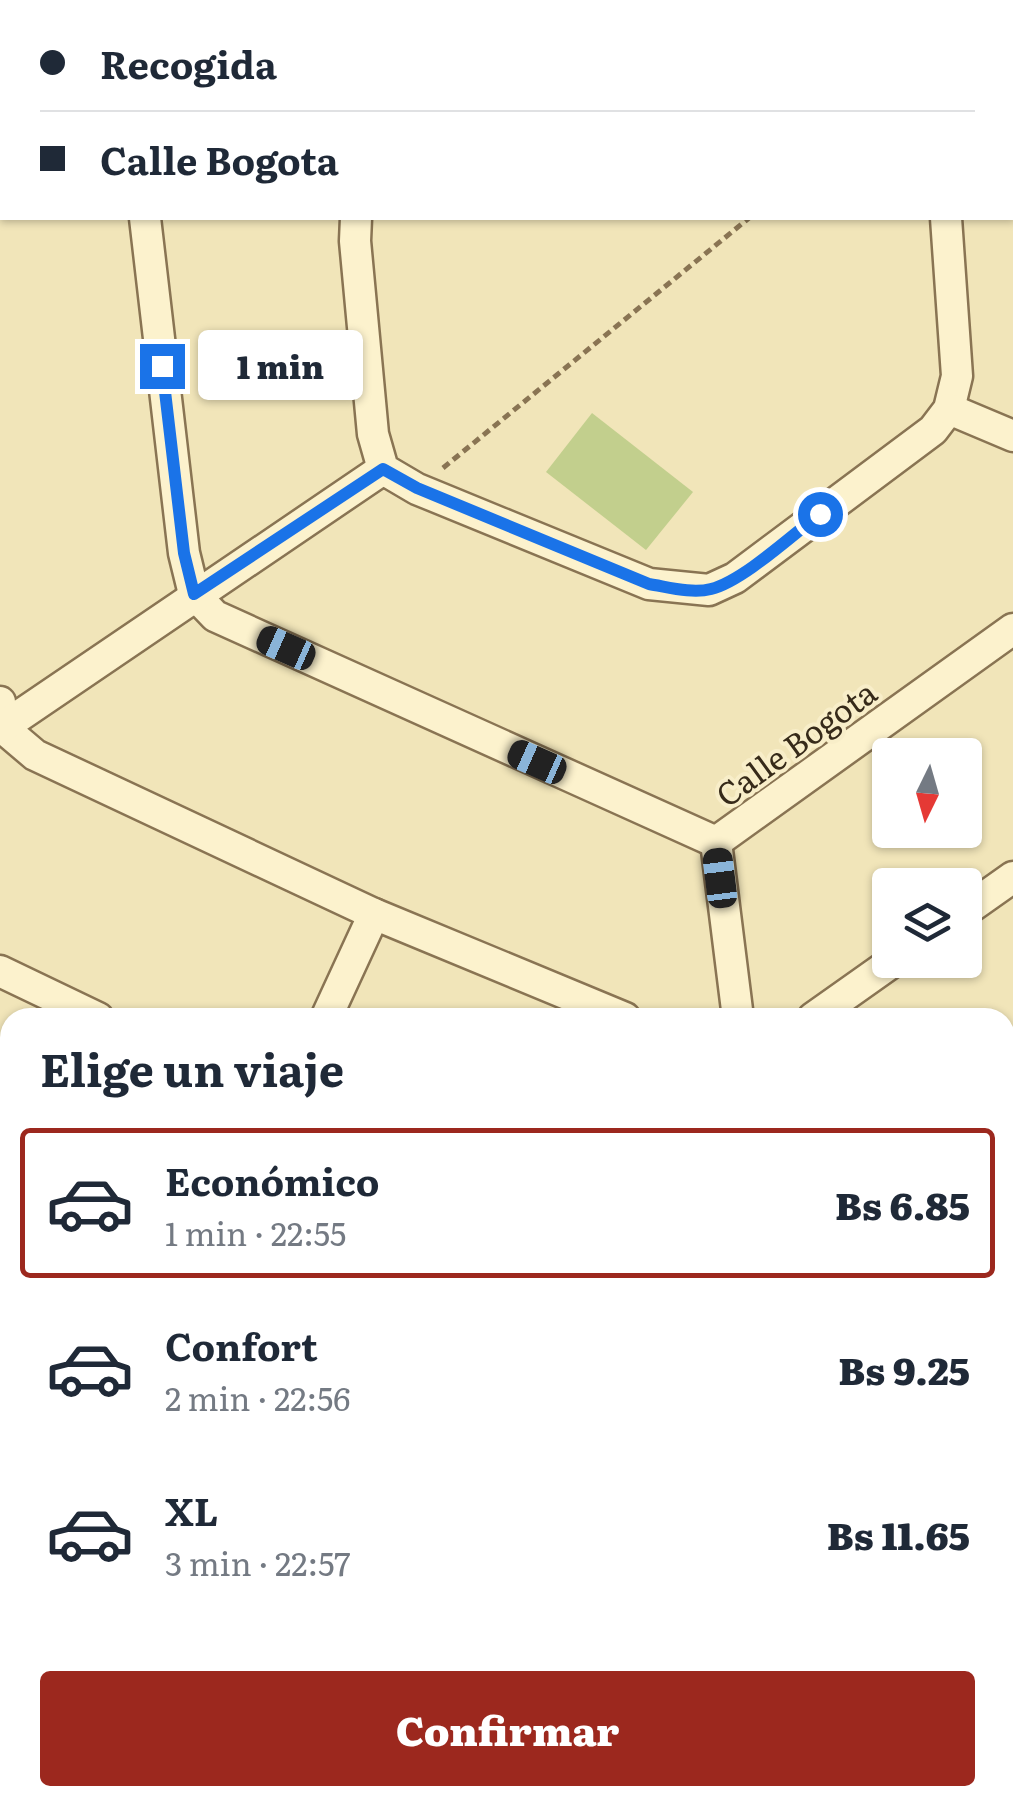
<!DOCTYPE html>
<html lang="es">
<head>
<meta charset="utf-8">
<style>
  body { margin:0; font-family:Literata,serif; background:#f2f2f3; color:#1f2937; height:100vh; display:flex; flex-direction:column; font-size:38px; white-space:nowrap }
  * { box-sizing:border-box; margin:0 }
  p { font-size:32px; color:#747a83 }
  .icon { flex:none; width:55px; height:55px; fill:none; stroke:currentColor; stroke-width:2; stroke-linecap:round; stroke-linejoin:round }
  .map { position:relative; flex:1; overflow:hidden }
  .side { position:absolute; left:0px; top:1008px; width:1015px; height:798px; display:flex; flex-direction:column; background:#fff; border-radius:30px 30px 0 0; box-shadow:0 2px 8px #0004 }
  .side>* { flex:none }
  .top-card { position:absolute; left:0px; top:0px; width:1015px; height:220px; box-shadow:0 2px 8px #0004; display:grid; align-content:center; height:220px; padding:0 40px; background:#fff }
  .needle { width:65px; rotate:185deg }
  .tools { position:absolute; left:872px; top:738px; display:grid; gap:20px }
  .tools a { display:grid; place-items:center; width:110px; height:110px; border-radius:10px; background:#fff; box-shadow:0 2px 8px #0004; font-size:50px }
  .end { position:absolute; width:45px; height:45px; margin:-22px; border:12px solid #1a73e8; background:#fff; box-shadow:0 0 0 5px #fff }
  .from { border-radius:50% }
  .bubble { position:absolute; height:70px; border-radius:10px; background:#fff; box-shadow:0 2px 8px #0004; font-size:32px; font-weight:800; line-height:70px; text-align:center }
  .car { position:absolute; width:30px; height:60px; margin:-30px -15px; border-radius:12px; box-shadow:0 0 8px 2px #0007; background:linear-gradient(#222 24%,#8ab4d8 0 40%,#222 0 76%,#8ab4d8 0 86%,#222 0) }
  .top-card b { display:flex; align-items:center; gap:35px; height:95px; font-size:38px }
  .top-card b+b { border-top:2px solid #e0e1e3 }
  .top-card i { width:25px; height:25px; background:#1f2937 }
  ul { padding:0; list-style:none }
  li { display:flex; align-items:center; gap:30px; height:150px; margin:0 20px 15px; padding:0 20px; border:5px solid transparent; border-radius:10px }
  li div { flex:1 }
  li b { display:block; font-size:38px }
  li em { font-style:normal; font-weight:800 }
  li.active { border-color:#9c281e }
  li>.icon { width:90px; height:90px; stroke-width:1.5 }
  h2 { padding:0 40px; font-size:45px; line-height:120px }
  .button { display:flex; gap:20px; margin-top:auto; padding:20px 40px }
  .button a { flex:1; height:115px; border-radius:10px; background:#9c281e; color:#fff; font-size:40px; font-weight:800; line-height:115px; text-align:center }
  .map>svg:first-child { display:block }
  .green { fill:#c2cf8d }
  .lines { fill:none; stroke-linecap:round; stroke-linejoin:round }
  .lane-casing { stroke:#897453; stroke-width:20 }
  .street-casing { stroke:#897453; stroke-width:35 }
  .secondary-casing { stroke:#6a5536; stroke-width:48 }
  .path { stroke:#897453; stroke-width:5; stroke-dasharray:8 5; stroke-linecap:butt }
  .lane { stroke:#fcf2cd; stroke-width:15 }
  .street { stroke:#fcf2cd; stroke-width:30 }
  .secondary { stroke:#fcf2cd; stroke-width:42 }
  .route { stroke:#1a73e8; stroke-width:12 }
  .labels { text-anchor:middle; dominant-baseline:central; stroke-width:8; stroke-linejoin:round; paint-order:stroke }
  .street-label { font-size:32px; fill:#362a19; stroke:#f8eec9 }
</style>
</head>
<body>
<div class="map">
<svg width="1013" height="1803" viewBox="0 0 1013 1803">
  <rect width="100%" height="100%" fill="#f1e5b9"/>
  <!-- green -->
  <polygon class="green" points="592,413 693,492 646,550 546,472"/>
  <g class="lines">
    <!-- lane casing -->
    <g class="lane-casing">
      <polyline id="lane" points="52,0 57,2"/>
    </g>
    <!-- street casing -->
    <g class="street-casing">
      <g id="street">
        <polyline points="761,0 767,2"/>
        <polyline points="172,2 175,0"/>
        <polyline points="540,2 544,0"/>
        <polyline points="1012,14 1013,13"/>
        <polyline points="145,218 184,553 194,594 215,616 716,842"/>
        <polyline points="356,218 355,241 373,434 383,469 417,489 649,584 709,590 735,578 933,430 949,409 957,376 946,218"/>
        <polyline points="949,409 1013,436"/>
        <polyline points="0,702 2,727 35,755 374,914 625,1018"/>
        <polyline points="0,729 383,469"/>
        <polyline points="716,842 1013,629"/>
        <polyline points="716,842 738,1018"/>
        <polyline points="965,911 1013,877"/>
        <polyline points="0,971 98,1018"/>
        <polyline points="326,1018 374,914"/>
        <polyline points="813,1018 895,960"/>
        <polyline points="1005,1144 1013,1138"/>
        <polyline points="0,1237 10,1241"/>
        <polyline points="1005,1414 1013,1408"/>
        <polyline points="0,1458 10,1463"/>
        <polyline points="1005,1696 1013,1777"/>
        <polyline points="373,1795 374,1803"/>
        <polyline points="570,1795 571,1803"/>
        <polyline points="806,1795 807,1803"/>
      </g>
    </g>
    <!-- secondary casing -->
    <g class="secondary-casing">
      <g id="secondary">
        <polyline points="0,1686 10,1691"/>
        <polyline points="157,1795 158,1803"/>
      </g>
    </g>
    <!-- path -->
    <polyline class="path" points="443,468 749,218"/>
    <!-- lane -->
    <use href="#lane" class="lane"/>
    <!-- street -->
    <use href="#street" class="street"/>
    <!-- secondary -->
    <use href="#secondary" class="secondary"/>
  </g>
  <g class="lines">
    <!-- route -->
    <path class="route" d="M162 366 184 553 194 594 383 469 417 488 649 584C668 587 692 594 711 589 743 581 792 535 820 514"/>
  </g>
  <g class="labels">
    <!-- street labels -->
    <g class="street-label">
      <text transform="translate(795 742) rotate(-36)">Calle Bogota</text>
    </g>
  </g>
</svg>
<div class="tools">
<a><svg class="needle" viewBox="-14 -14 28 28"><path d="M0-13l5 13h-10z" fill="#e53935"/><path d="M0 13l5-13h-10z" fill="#747a83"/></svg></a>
<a><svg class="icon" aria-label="layers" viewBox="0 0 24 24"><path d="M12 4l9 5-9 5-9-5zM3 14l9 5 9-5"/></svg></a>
</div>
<i class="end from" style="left:820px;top:514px"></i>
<i class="end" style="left:162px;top:366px"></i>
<div class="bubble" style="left:198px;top:330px;width:165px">1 min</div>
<i class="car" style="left:286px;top:648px;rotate:294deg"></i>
<i class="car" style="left:537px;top:762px;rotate:294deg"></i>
<i class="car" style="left:720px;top:878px;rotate:353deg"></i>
<div class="top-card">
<b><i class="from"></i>Recogida</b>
<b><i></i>Calle Bogota</b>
</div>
<section class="side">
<h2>Elige un viaje</h2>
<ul>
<li class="active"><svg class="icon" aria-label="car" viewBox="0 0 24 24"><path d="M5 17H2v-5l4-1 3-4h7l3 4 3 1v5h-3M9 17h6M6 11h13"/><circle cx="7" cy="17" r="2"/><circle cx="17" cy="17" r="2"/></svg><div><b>Económico</b><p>1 min · 22:55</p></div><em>Bs 6.85</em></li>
<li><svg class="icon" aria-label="car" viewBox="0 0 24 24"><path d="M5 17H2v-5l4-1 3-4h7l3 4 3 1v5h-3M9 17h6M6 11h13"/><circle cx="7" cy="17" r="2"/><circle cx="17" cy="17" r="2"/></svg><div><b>Confort</b><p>2 min · 22:56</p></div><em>Bs 9.25</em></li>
<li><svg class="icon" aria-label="car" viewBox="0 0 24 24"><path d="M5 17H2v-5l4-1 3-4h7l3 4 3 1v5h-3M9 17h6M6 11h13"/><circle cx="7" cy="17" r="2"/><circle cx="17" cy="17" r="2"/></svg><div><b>XL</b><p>3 min · 22:57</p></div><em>Bs 11.65</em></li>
</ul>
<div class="button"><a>Confirmar</a></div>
</section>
</div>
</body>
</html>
